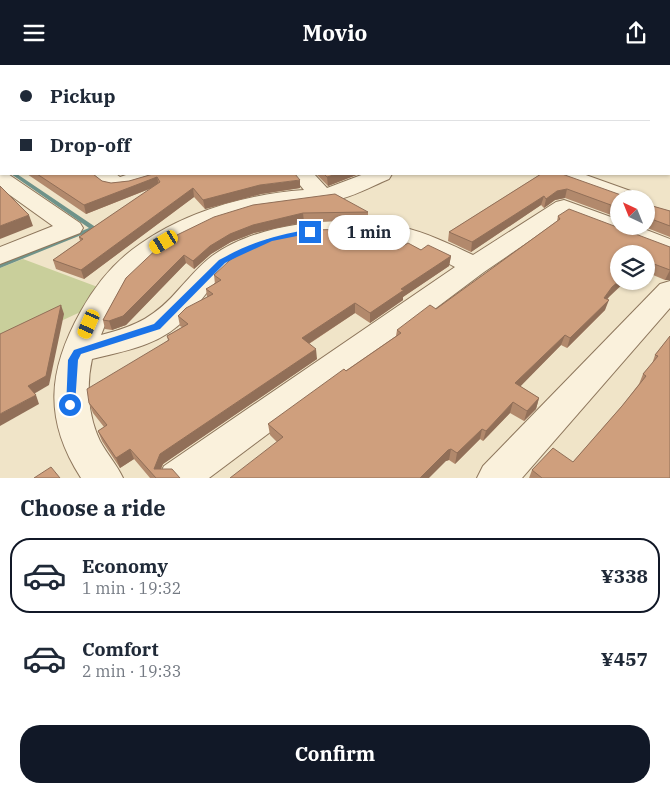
<!DOCTYPE html>
<html lang="en">
<head>
<meta charset="utf-8">
<style>
  body { margin:0; font-family:"IBM Plex Serif",serif; background:#f6f6f7; color:#1f2937; height:100vh; display:flex; flex-direction:column; font-size:19px; white-space:nowrap }
  * { box-sizing:border-box; margin:0 }
  p { font-size:16px; color:#747a83 }
  .icon { flex:none; width:28px; height:28px; fill:none; stroke:currentColor; stroke-width:2; stroke-linecap:round; stroke-linejoin:round }
  .map { position:relative; height:413px; overflow:hidden }
  .details { display:flex; flex-direction:column; background:#fff; flex:1 }
  .details>* { flex:none }
  .guide { position:absolute; left:0px; top:0px; width:670px; height:110px; box-shadow:0 1px 4px #0004; display:grid; align-content:center; height:110px; padding:0 20px; background:#fff }
  .needle { width:32px; rotate:317deg }
  .tools { position:absolute; left:610px; top:125px; display:grid; gap:10px }
  .tools a { display:grid; place-items:center; width:45px; height:45px; border-radius:50%; background:#fff; box-shadow:0 1px 4px #0004; font-size:25px }
  .end { position:absolute; width:22px; height:22px; margin:-11px; border:6px solid #1a73e8; background:#fff; box-shadow:0 0 0 2px #fff }
  .from { border-radius:50% }
  .bubble { position:absolute; height:35px; border-radius:18px; background:#fff; box-shadow:0 1px 4px #0004; font-size:16px; font-weight:800; line-height:35px; text-align:center }
  .car { position:absolute; width:15px; height:30px; margin:-15px -8px; border-radius:6px; box-shadow:0 0 4px 1px #0007; background:linear-gradient(#f5c518 24%,#345 0 40%,#f5c518 0 76%,#345 0 86%,#f5c518 0) }
  .guide b { display:flex; align-items:center; gap:18px; height:48px; font-size:19px }
  .guide b+b { border-top:1px solid #e0e1e3 }
  .guide i { width:12px; height:12px; background:#1f2937 }
  ul { padding:0; list-style:none }
  li { display:flex; align-items:center; gap:15px; height:75px; margin:0 10px 8px; padding:0 10px; border:2px solid transparent; border-radius:20px }
  li div { flex:1 }
  li b { display:block; font-size:19px }
  li em { font-style:normal; font-weight:800 }
  li.on { border-color:#111827 }
  li>.icon { width:45px; height:45px; stroke-width:1.5 }
  h2 { padding:0 20px; font-size:22px; line-height:60px }
  .primary-button { display:flex; gap:10px; margin-top:auto; padding:10px 20px }
  .primary-button a { flex:1; height:58px; border-radius:20px; background:#111827; color:#fff; font-size:20px; font-weight:800; line-height:58px; text-align:center }
  header { display:flex; justify-content:space-between; align-items:center; height:65px; padding:0 20px; background:#111827; color:#fff; font-size:22px; font-weight:800 }
  .map>svg:first-child { display:block }
  .green { fill:#c9cf9b }
  .lines { fill:none; stroke-linecap:round; stroke-linejoin:round }
  .stream { fill:#6f938a; fill-rule:evenodd }
  .minor-casing { stroke:#8d765c; stroke-width:2 }
  .path { stroke:#8d765c; stroke-width:2; stroke-dasharray:2.5 1; stroke-linecap:butt }
  .minor { fill:#faf1dc; fill-rule:evenodd }
  .wall { fill:#b2896c }
  .shaded-wall { fill:#916f58 }
  .building { fill:#cf9f7d; stroke:#916f58 }
  .route { fill:#1a73e8 }
</style>
</head>
<body>
<header><svg class="icon" aria-label="menu" viewBox="0 0 24 24"><path d="M4 6h16M4 12h16M4 18h16"/></svg>Movio<svg class="icon" aria-label="share" viewBox="0 0 24 24"><path d="M12 15V3M7 8l5-5 5 5M5 13v7h14v-7"/></svg></header>
<div class="map">
<svg width="670" height="413" viewBox="0 0 670 413">
  <rect width="100%" height="100%" fill="#f0e4c8"/>
  <!-- green -->
  <g class="green">
    <polygon points="0,0 150,0 154,1 1,1 0,51"/>
    <polygon points="23,194 103,224 87,244 0,284 0,203"/>
  </g>
  <g class="lines">
    <!-- stream -->
    <g class="stream">
      <polygon points="0,97 1,98 1,102 0,101"/>
      <polygon points="11,109 17,109 97,163 96,164 0,203 0,199 89,163"/>
    </g>
    <!-- minor casing -->
    <g class="minor-casing">
      <g id="minor">
        <polygon points="0,106 1,109 8,109 80,158 83,163 80,168 0,199 0,182 53,161 0,123"/>
        <path d="M90 109H116L120 112 129 109H161L158 114C133 122 109 136 90 109Z"/>
        <path d="M291 109H314L327 123 364 109H392L389 114C370 122 353 132 332 136 312 139 292 139 272 142 223 151 165 175 132 214 118 230 109 250 101 270 137 261 156 251 180 223 190 212 200 200 212 191 261 156 345 149 402 162 427 168 450 179 473 190L556 137 564 135 619 155V161H636L670 174V191L566 151 484 207 209 413H158L164 401 455 202C436 192 417 181 395 176 343 165 274 169 230 203 212 217 201 238 185 254 161 280 125 286 92 294 86 321 88 351 100 376 107 389 117 400 123 413H81C43 354 48 305 81 246 96 219 115 196 140 179 187 146 248 129 304 125Z"/>
        <polygon points="553,109 583,109 639,129 642,134 619,134 619,137 556,114"/>
        <polygon points="670,216 670,243 522,413 477,413 483,401 660,219"/>
      </g>
    </g>
    <!-- path -->
    <g class="path">
      <polyline points="128,0 131,1"/>
      <polyline points="35,1 37,0"/>
      <polyline points="64,1 69,0"/>
      <polyline points="103,1 109,0"/>
    </g>
    <!-- minor -->
    <use href="#minor" class="minor"/>
  </g>
  <!-- wall -->
  <g class="wall">
    <polygon points="157,0 229,0 233,1 161,1"/>
    <polygon points="389,0 667,0 670,1 670,60 669,60 669,1 393,1"/>
    <polygon points="27,109 93,109 102,116 111,118 129,116 153,109 300,123 261,129 205,144 194,132 84,214 56,204 53,195 80,176 79,172 152,123 86,149"/>
    <polygon points="316,109 359,109 328,121"/>
    <polygon points="541,109 621,130 619,134 619,153 565,133 555,135 544,143 541,140 471,187 448,176 449,167"/>
    <polygon points="646,135 649,140 670,146 670,172 642,161 646,161"/>
    <polygon points="253,140 368,147 368,155 304,157 254,168 231,177 211,189 194,204 186,198 126,260 112,265 105,264 103,255 126,213"/>
    <polygon points="558,151 670,182 670,215 665,215 646,207 646,189 607,234 605,245 567,283 561,280 520,321 539,333 536,344 524,356 510,348 483,376 480,374 455,399 449,395 446,396 277,377 270,370 268,359 396,271 397,265 436,244 557,156"/>
    <polygon points="398,184 421,185 451,191 449,201 403,232 403,235 370,258 355,248 309,279 317,294 163,399 161,404 180,413 150,413 134,394 120,403 102,376 98,366 104,362 93,348 89,338 168,275 167,271 182,262 180,261 178,251 207,232 206,224 215,219 214,210"/>
    <polygon points="670,271 670,413 529,413 532,405 573,397 622,341 639,319 643,309 652,299 655,290"/>
  </g>
  <!-- shaded-wall -->
  <g class="shaded-wall">
    <polygon points="337,109 359,109 328,121 327,112"/>
    <polygon points="157,112 159,120 86,149 84,140"/>
    <polygon points="300,115 300,123 261,129 205,144 203,135 260,120"/>
    <polygon points="193,123 194,132 84,214 81,205"/>
    <polygon points="567,124 565,133 555,135 544,143 546,134 557,126"/>
    <polygon points="544,131 541,140 471,187 472,177"/>
    <polygon points="303,148 304,157 254,168 231,177 211,189 194,204 193,196 210,181 230,169 253,160"/>
    <polygon points="29,150 33,161 0,174 0,161"/>
    <polygon points="184,190 186,198 126,260 112,265 109,256"/>
    <polygon points="451,191 449,201 403,232 403,235 370,258 370,248 401,224"/>
    <polygon points="670,205 670,215 665,215"/>
    <polygon points="619,216 626,216 609,232 600,243 604,233 612,222"/>
    <polygon points="609,235 605,245 567,283 570,273"/>
    <polygon points="355,238 355,248 302,283 302,273"/>
    <polygon points="61,240 64,249 49,320 32,330 28,321"/>
    <polygon points="565,270 561,280 513,329 515,318"/>
    <polygon points="316,284 317,294 163,399 157,413 154,404 160,389"/>
    <polygon points="36,330 39,339 0,361 0,349"/>
    <polygon points="539,333 536,344 524,356 527,346"/>
    <polygon points="513,337 510,348 483,376 486,366"/>
    <polygon points="482,364 480,374 455,399 457,388"/>
    <polygon points="130,384 134,394 120,403 116,393"/>
    <polygon points="451,384 449,395 446,396 429,413 420,413 448,385"/>
  </g>
  <!-- building -->
  <g class="building">
    <polygon points="175,0 229,0 233,1 178,1"/>
    <polygon points="411,0 667,0 670,1 670,51 669,51 669,1 415,1"/>
    <polygon points="1,63 1,85 0,84 0,64"/>
    <polygon points="37,109 93,109 102,116 111,118 129,116 153,109 295,109 300,115 260,120 203,135 193,123 81,205 53,195 83,174 79,172 160,117 157,112 84,140"/>
    <polygon points="324,109 337,109 327,112"/>
    <polygon points="541,109 562,109 621,130 624,127 642,134 619,134 619,143 567,124 557,126 546,134 544,131 472,177 449,167"/>
    <polygon points="0,121 29,150 0,161"/>
    <polygon points="335,129 368,147 303,148 253,160 230,169 210,181 193,196 184,190 123,251 109,256 103,255 126,213 162,179 177,170 214,152 253,140"/>
    <polygon points="646,135 647,136 649,140 670,146 670,161 646,152"/>
    <polygon points="569,144 670,182 670,205 646,196 646,189 619,189 619,216 612,222 604,233 609,235 570,273 565,270 515,318 539,333 527,346 513,337 486,366 482,364 457,388 451,384 448,385 420,413 230,413 283,372 268,359 344,304 346,306 401,268 397,265 430,240 436,244 560,154 558,151"/>
    <polygon points="364,164 398,184 408,178 421,185 428,180 451,191 401,224 404,225 370,248 355,238 302,273 316,284 160,389 154,404 172,404 180,413 156,413 130,384 116,393 98,366 107,360 89,338 87,324 169,275 167,271 188,259 178,251 186,243 213,229 206,224 221,215 214,210 230,195 247,184 267,175 309,165"/>
    <polygon points="61,240 46,311 28,321 36,330 0,349 0,269"/>
    <polygon points="670,271 670,413 542,413 532,405 553,383 573,397 622,341 646,311 643,309 658,291 655,290"/>
    <polygon points="51,402 60,413 34,413"/>
  </g>
  <!-- route -->
  <path class="route" d="M310 164 313 167 312 168 272 176 237 192 225 198 160 264 81 289 78 295 75 340 73 343H66L68 295 74 285 154 259 219 195C252 177 273 171 310 164Z"/>
</svg>
<div class="tools">
<a><svg class="needle" viewBox="-14 -14 28 28"><path d="M0-13l5 13h-10z" fill="#e53935"/><path d="M0 13l5-13h-10z" fill="#747a83"/></svg></a>
<a><svg class="icon" aria-label="layers" viewBox="0 0 24 24"><path d="M12 4l9 5-9 5-9-5zM3 14l9 5 9-5"/></svg></a>
</div>
<i class="end from" style="left:70px;top:340px"></i>
<i class="end" style="left:310px;top:167px"></i>
<div class="bubble" style="left:328px;top:150px;width:82px">1 min</div>
<i class="car" style="left:164px;top:177px;rotate:239deg"></i>
<i class="car" style="left:89px;top:259px;rotate:204deg"></i>
<div class="guide">
<b><i class="from"></i>Pickup</b>
<b><i></i>Drop-off</b>
</div>
</div>
<section class="details">
<h2>Choose a ride</h2>
<ul>
<li class="on"><svg class="icon" aria-label="car" viewBox="0 0 24 24"><path d="M5 17H2v-5l4-1 3-4h7l3 4 3 1v5h-3M9 17h6M6 11h13"/><circle cx="7" cy="17" r="2"/><circle cx="17" cy="17" r="2"/></svg><div><b>Economy</b><p>1 min · 19:32</p></div><em>¥338</em></li>
<li><svg class="icon" aria-label="car" viewBox="0 0 24 24"><path d="M5 17H2v-5l4-1 3-4h7l3 4 3 1v5h-3M9 17h6M6 11h13"/><circle cx="7" cy="17" r="2"/><circle cx="17" cy="17" r="2"/></svg><div><b>Comfort</b><p>2 min · 19:33</p></div><em>¥457</em></li>
</ul>
<div class="primary-button"><a>Confirm</a></div>
</section>
</body>
</html>
